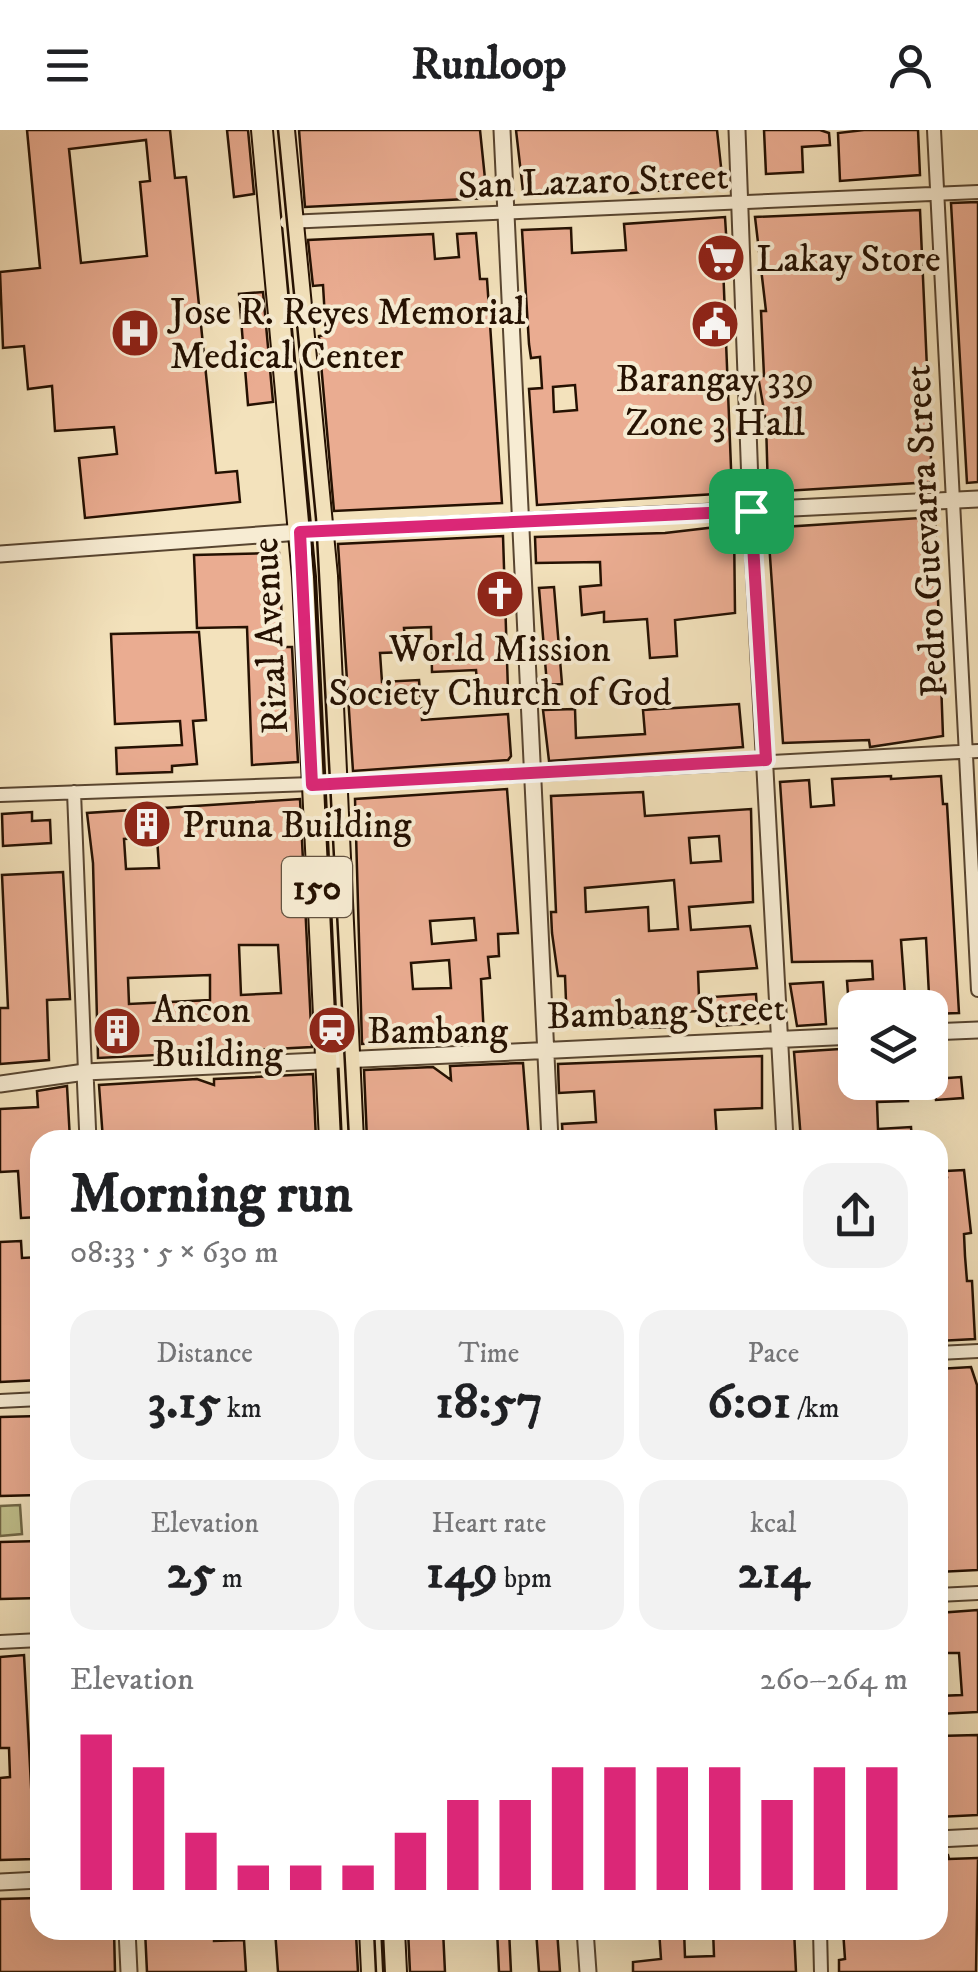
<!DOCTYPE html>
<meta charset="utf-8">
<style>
:root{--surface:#fff;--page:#f2f2f2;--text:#202124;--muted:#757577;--accent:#db2777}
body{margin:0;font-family:"IM FELL DW Pica",serif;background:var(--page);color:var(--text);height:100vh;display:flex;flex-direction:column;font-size:38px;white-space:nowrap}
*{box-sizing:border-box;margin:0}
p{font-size:32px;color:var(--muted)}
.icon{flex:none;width:55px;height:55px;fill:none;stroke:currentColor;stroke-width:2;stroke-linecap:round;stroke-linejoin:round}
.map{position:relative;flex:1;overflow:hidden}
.side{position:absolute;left:30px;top:1000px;width:918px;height:810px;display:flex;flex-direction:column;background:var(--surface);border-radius:30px;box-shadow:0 10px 40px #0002}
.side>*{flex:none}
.fabs{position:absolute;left:838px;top:860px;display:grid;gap:20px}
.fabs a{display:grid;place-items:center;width:110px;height:110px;border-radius:20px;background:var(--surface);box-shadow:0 10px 40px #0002;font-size:50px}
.pin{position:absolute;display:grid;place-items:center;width:85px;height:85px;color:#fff;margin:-42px;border-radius:20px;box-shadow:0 5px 15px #0006}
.round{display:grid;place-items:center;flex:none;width:105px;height:105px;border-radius:30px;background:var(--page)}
.summary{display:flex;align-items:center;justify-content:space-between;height:170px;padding:0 40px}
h1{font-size:55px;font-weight:700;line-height:75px}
.figures{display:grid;grid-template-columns:repeat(3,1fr);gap:15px;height:170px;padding:10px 40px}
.figures div{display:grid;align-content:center;border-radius:25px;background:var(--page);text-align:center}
.figures b{font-size:50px;font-weight:700}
.figures small{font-size:28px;font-weight:400}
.figures p{font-size:28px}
.chart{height:280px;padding:20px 40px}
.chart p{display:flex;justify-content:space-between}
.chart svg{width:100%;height:180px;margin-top:10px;stroke:var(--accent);stroke-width:6}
header{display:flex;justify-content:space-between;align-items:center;height:130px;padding:0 40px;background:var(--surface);font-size:45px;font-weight:700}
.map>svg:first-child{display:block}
.green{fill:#c2c18c;stroke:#746947;stroke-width:2.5}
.building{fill:#eaac91;stroke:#251102;stroke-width:2.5;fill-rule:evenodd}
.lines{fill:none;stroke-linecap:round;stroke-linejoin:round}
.minor-casing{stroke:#584530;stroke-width:16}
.tertiary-casing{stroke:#584530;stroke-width:19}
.primary-casing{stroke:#251102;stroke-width:24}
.minor{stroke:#f7ecd3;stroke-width:12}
.tertiary{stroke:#f7ecd3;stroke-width:15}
.primary{stroke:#f3e2bc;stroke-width:20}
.tram{stroke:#251102;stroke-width:2.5}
.route-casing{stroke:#fff;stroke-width:20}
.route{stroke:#db2777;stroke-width:12}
.labels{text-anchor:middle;stroke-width:8;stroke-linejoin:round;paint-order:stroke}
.shield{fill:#f7ecd3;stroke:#645341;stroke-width:2.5}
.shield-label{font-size:35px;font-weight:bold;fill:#251102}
.street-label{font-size:38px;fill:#251102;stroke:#f7ecd3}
.poi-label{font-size:38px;fill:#251102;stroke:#f7ecd3;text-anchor:start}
</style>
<header><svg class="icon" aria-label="menu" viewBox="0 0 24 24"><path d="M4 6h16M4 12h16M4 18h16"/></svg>Runloop<svg class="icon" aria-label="person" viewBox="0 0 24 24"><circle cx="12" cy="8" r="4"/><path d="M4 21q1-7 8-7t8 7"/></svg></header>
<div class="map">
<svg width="978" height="1842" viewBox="0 0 978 1842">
<rect width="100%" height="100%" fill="#f3e2bc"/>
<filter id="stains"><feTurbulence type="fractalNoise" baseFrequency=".002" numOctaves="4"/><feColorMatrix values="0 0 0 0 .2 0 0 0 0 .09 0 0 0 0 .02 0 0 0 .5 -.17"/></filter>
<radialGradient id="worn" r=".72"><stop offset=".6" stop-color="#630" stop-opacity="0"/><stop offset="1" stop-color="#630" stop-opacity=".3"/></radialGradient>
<path class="green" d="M20,1375l2,29 -22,2v-30z"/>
<path class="building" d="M27,0h143l5,48 11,-1 30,296 21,-2 3,31 -155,16 -6,-60 38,-4 -3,-27 -59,4 -3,-45 -24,3 -4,-43 -21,2 -3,-76 40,-4zM146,10l4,41 -10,1 7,74 -66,7 -12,-114z
M227,0h21l6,64 -20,3z
M299,0h181l7,68 -182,9z
M516,0h201l6,55 -101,9v-5l-99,2z
M764,0h56l9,3 1,12 -28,2 1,25 -37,2z
M864,0h54l2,45 -80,6 -2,-48z
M978,72v280l-11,1 -16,-280z
M920,80l12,272 -164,10 -2,-70 -8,-46h6l-3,-65h5l-11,-94z
M725,87l2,32h-3l-1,16 9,228 -195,12 -8,-116 13,-1 -2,-31 -9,1 -2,-14 -7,-114 49,-2 1,25 54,-3 -2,-26zM575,255l2,25 -23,2 -1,-25z
M476,103l4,46h7l15,224 -168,8 -14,-159 -1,-16 7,-1 -3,-50 -10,1 -5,-46 125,-6 2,25 24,-2 -2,-23z
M263,162l10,110 -25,3 -9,-111z
M935,387l8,219 -73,11 -1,-7 -86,3 -15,-215z
M734,395l1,88 -60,7 2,36 -27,2 -3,-39 -43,3v-10l-22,3 -2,-28 21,-2 -1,-23 -64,1 -1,-26 130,-4z
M503,406l5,155 -30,2 -2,-23 -44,2 -1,-45 -27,1 2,24 -26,1 2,29 37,-2 3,40 86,-6 3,42 -3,4 -155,11 -15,-227z
M279,423l4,94h9l6,115 -46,3 -5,-138 -50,1 -3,-73z
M554,457l8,97 -15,1 -8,-97z
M199,502l7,88 -13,1 4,43 -25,2v6l-55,2 -1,-26 66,-3 -2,-24 -65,3 -4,-90z
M739,574l4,43 -194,14 -6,-51 32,-1 1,29 69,-4 -2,-24z
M891,646v3l50,-3 2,28h4l12,209 -29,1 -4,-76 -25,2 5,68h-57l-2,-27 26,-2 -1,-18 -80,1 -12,-180 29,-2 2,27 23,-2 -2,-26z
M507,659l11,144 -20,1 1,22 -11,1 2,21 -9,1 3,58 -122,7 -7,-245zM474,788l2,22 -44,4 -2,-23zM449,830l2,28 -38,1 -2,-26z
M643,662l2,24 106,-7 2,93 -64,5 2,23 59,-4 7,42 -59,4 1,26 57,-4 2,29 -41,3 -1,-16 -34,2 1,16 -116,-2 -2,-50h-7l-6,-43 -1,-21h5l-5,-116zM719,706l2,25 -30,2 -2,-25zM674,750l4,49 -29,2 -1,-24 -62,5 -1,-24z
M300,669l12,248 -214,11 -5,-195 -6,-50zM157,707l2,31 -33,1 -2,-30zM239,815h39l3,48 -40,2zM210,845v25l-81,4 -1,-26z
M32,682v9l18,-1 1,23 -48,3 -1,-32z
M63,742l7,127 -23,1 2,60 -49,4v-56h8l-6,-133z
M823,852l3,42 -29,2 -7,-42z
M855,918v34h52l1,19 -31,1 1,27 33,-2 1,13h-111l-7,-88z
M762,926v52l-47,2 2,30h-154l-1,-16 34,-2 -2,-31 -35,2 -1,-29z
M523,933l6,77h-162l-3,-70 69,-3 18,13 -1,-14z
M313,944l3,66h-213l-4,-55 98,-6 17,6v-6z
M961,947l2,21 -27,2 -2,-21z
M67,956l3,54h-30v77l-19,1 -3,-47 -18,1v-63l38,-2 -1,-16z
M964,1040l7,63 -7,1 1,22 2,25h5l3,58 -37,2v-164h9l-1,-6z
M21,1111l1,17 18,-1v123l-40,2v-140z
M971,1237l6,18 1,185 -40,2v-203z
M40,1286v79l-40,1v-79z
M40,1411v57l-40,1v-57z
M978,1480v102l-40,2v-18l24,-1 -3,-42h-21v-40z
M24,1525l11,204 -35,1v-82l10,-1 -1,-29h-9v-91z
M978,1605v80l-40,2v-81z
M948,1725l1,4 29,-1 -2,114h-137v-12l6,-1 -2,-29h95v-74z
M40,1768v32h74l1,42h-115v-73z
M145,1800h69v11l30,-1 2,32h-99z
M275,1800l81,4 2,38h-80z
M408,1800h35l2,42h-35z
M497,1800h12l2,42h-12z
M536,1800h21l3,42h-21z
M659,1800h25l1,27 29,-1 -1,-26h81l2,42h-163v-10l28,-3z"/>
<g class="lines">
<g class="minor-casing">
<path id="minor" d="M934,0l44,860
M286,92l692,-30
M74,662l11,280
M0,665l428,-15 550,-29
M938,1223l40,-2
M0,1271l40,-2
M938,1465l40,-2
M0,1512l40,-2
M820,1800l1,42"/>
</g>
<g class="tertiary-casing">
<path id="tertiary" d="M502,0l48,1010
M737,0l14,381 34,629
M324,401l654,-32
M0,424l300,-22
M930,902l48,-2
M85,942l3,68
M0,954l85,-12 770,-36
M938,1709l40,-2
M0,1752l40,-2
M127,1800l2,42
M585,1800l3,42"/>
</g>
<g class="primary-casing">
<path id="primary" d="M262,0l41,447 27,563
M284,0l43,446 26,564
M370,1800l2,42
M394,1800l2,42"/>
</g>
<use href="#minor" class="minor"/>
<use href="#tertiary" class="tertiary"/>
<use href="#primary" class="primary"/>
<path class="tram" d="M278,0l38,389 33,621
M374,1800l2,42"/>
</g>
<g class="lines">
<g class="route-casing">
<path id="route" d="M751,381l15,249 -454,25 -12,-253z"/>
</g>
<use href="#route" class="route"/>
</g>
<defs>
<g id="supermarket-disc" transform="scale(2.5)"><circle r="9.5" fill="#8f2418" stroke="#f7ecd3"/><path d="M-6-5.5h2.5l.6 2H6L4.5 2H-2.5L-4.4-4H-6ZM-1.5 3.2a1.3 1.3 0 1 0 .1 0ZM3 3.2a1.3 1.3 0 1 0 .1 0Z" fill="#fff"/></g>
<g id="civic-disc" transform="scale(2.5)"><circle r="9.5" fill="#8f2418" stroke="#f7ecd3"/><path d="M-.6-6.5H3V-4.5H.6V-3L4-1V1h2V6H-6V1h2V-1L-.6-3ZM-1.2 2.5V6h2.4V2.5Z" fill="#fff"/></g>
<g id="hospital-disc" transform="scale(2.5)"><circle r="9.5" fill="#8f2418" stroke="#f7ecd3"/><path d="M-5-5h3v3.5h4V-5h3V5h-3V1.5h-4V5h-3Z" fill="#fff"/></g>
<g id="church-disc" transform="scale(2.5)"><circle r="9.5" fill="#8f2418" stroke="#f7ecd3"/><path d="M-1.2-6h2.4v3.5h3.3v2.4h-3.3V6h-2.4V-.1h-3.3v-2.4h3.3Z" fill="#fff"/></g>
<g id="building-disc" transform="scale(2.5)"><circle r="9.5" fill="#8f2418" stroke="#f7ecd3"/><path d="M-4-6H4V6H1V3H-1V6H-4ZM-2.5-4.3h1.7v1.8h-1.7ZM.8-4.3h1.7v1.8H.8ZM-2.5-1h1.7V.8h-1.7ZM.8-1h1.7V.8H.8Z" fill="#fff"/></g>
<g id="station-disc" transform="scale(2.5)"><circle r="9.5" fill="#8f2418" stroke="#f7ecd3"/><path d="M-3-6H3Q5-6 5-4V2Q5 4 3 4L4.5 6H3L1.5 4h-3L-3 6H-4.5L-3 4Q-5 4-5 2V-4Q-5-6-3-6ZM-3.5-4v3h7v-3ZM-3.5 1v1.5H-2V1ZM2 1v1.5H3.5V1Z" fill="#fff"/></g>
</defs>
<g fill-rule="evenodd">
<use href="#supermarket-disc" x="721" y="128"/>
<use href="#civic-disc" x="715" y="194"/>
<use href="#hospital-disc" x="135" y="203"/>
<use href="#church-disc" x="500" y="464"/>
<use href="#building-disc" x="147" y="694"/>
<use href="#station-disc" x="332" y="900"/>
<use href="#building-disc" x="117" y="901"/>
</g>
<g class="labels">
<rect class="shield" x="282" y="727" width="70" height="60" rx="8"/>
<g class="shield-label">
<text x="317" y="769">150</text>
</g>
<g class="street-label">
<text transform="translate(593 50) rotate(-2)" y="13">San Lazaro Street</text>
<text transform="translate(925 401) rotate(-93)" y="13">Pedro Guevarra Street</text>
<text transform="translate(269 506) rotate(-93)" y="13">Rizal Avenue</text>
<text transform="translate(666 881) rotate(-2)" y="13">Bambang Street</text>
</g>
<g class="poi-label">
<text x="756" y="141">Lakay Store</text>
<text x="170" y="194">Jose R. Reyes Memorial<tspan x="170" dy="44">Medical Center</tspan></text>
<text x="715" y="261" text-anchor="middle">Barangay 339<tspan x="715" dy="44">Zone 3 Hall</tspan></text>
<text x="500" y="531" text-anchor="middle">World Mission<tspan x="500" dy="44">Society Church of God</tspan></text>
<text x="182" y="707">Pruna Building</text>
<text x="152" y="892">Ancon<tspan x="152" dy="44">Building</tspan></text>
<text x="367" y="913">Bambang</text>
</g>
</g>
<rect width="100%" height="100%" filter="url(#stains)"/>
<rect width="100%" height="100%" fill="url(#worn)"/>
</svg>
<div class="fabs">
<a><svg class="icon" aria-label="layers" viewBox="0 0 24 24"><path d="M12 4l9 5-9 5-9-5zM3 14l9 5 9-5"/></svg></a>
</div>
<div class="pin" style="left:751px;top:381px;background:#1e9e55"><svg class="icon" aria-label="arrive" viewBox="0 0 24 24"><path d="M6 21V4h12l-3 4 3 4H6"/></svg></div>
<section class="side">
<div class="summary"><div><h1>Morning run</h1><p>08:33 · 5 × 630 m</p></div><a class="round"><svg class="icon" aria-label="share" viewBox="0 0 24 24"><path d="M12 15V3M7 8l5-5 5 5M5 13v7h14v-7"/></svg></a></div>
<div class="figures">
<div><p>Distance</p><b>3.15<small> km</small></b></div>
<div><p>Time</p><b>18:57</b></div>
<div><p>Pace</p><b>6:01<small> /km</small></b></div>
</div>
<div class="figures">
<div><p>Elevation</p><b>25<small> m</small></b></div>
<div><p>Heart rate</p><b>149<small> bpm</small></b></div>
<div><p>kcal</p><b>214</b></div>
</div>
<div class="chart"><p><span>Elevation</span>260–264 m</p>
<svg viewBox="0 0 160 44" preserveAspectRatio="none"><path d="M5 44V6M15 44V14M25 44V30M35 44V38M45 44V38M55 44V38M65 44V30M75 44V22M85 44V22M95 44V14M105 44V14M115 44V14M125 44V14M135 44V22M145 44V14M155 44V14"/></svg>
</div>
</section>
</div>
